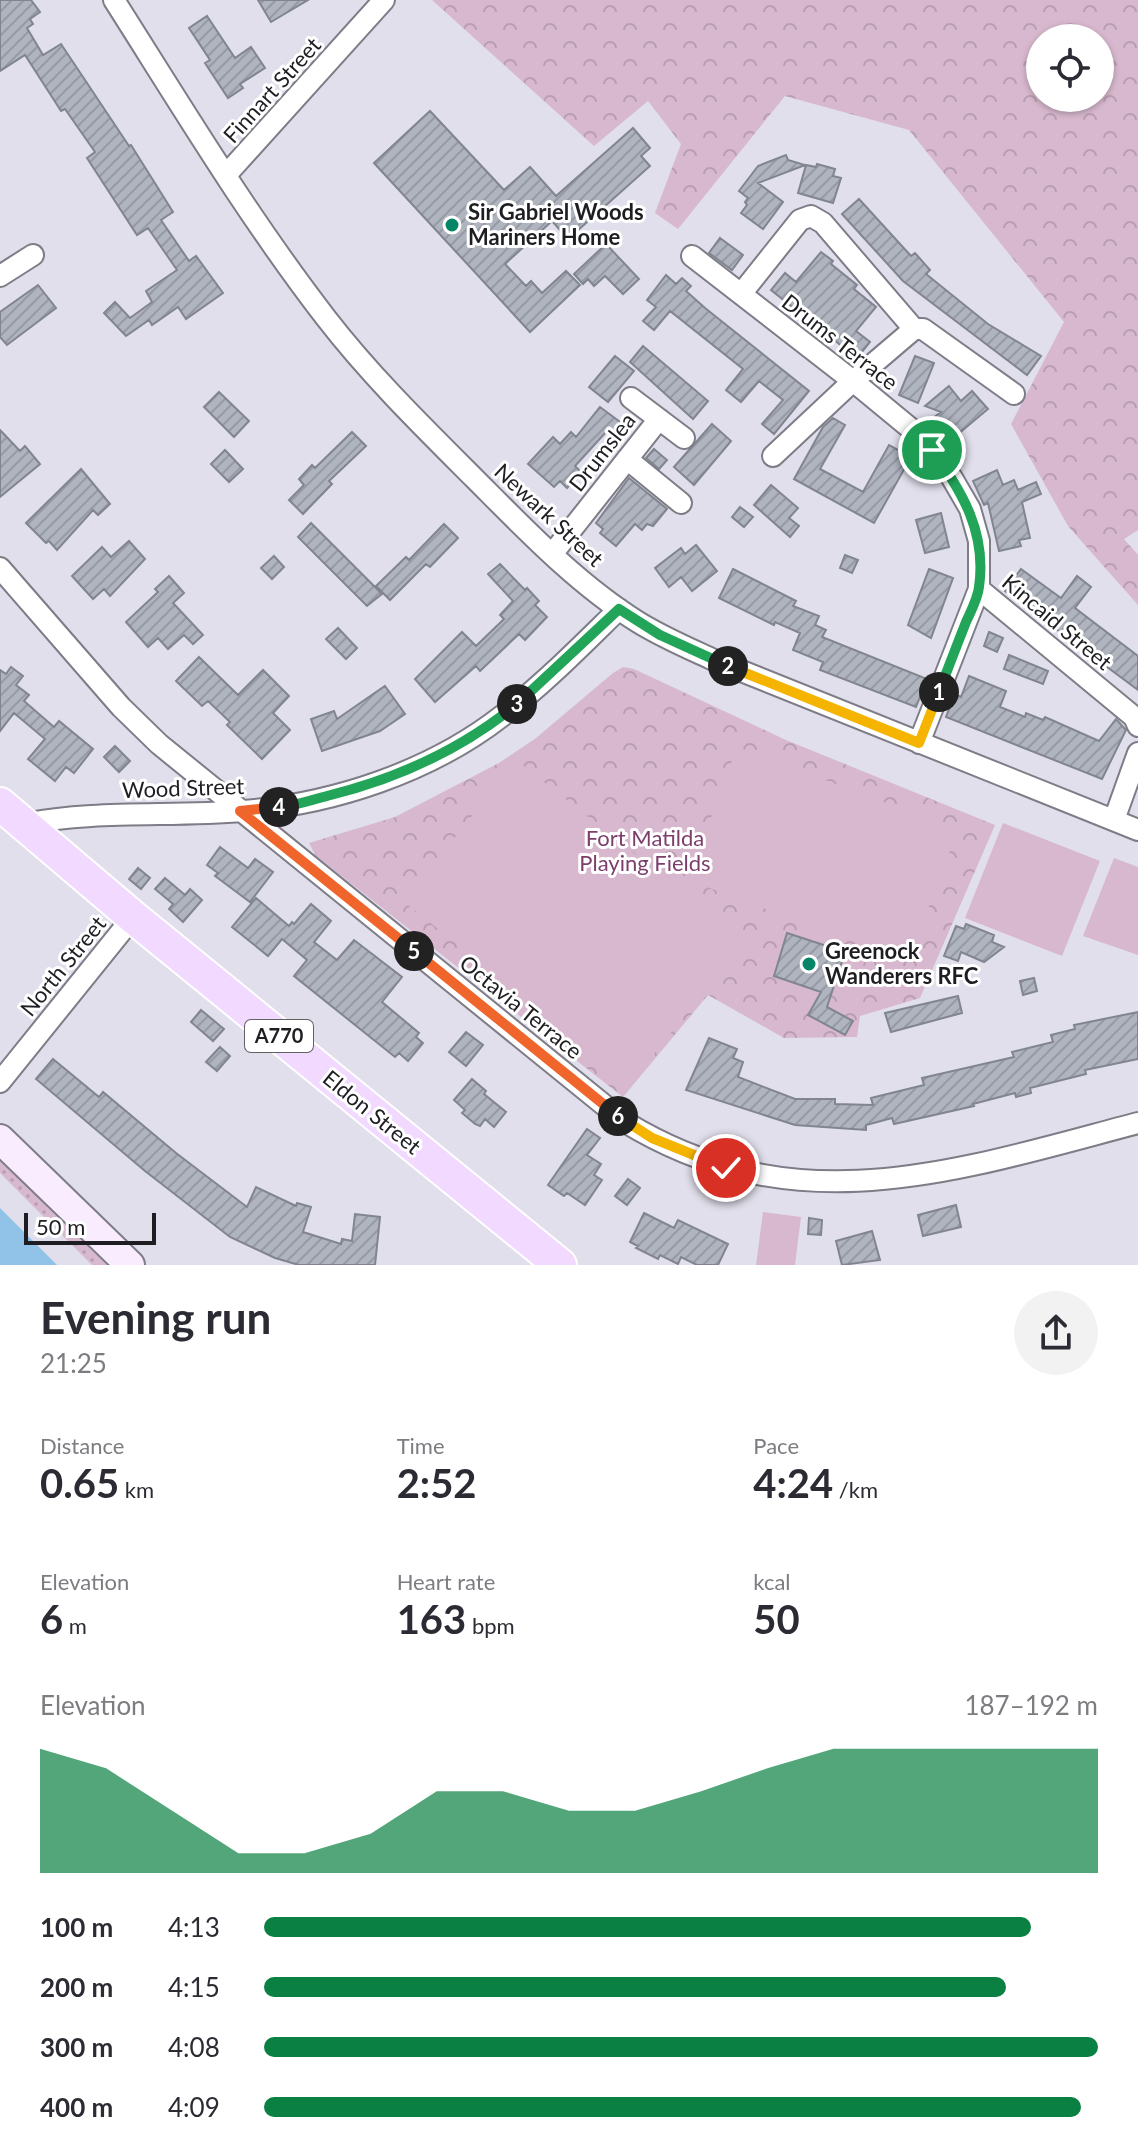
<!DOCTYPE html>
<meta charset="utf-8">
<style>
:root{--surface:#fff;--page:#f2f2f3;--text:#2b2b33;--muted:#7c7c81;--accent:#0b8043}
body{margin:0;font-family:Lato,sans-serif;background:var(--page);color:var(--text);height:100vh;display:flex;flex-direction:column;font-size:30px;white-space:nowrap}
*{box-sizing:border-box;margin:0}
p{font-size:26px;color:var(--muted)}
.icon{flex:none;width:44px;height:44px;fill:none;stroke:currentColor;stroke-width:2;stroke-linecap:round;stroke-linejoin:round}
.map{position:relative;height:1265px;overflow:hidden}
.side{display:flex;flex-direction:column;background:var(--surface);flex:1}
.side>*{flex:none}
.tools{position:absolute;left:1026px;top:24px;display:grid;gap:16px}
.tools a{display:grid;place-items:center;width:88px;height:88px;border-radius:50%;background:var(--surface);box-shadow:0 2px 6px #0004;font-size:40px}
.scale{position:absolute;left:24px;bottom:20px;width:132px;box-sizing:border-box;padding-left:8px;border:4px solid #1e1d22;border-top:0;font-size:22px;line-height:28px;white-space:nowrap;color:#1e1d22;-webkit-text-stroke:6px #fff;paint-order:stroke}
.pin{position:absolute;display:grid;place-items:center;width:68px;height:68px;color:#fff;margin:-34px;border:4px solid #fff;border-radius:50%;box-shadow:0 2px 8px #0007}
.km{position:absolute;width:40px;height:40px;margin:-20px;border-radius:50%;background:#222;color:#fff;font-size:22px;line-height:40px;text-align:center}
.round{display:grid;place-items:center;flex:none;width:84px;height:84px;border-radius:42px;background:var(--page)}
.overview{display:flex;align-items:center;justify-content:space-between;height:136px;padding:0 40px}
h1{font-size:44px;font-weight:700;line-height:60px}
.metrics{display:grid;grid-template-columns:repeat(3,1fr);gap:12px;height:136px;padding:8px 40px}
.metrics div{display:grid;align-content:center}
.metrics b{font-size:40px;font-weight:700}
.metrics small{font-size:22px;font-weight:400}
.metrics p{font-size:22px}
.chart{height:224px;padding:16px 40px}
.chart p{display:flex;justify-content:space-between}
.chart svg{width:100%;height:144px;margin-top:8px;fill:var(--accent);opacity:.7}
ul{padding:0 40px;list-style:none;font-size:26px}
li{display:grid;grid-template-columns:128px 96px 1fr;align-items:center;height:60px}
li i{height:20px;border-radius:10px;background:var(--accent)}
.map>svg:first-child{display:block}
.grass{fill:url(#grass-dots)}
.forest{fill:url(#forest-crowns);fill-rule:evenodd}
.pitch{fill:#d8b8ce}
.water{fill:#91c2e7}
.building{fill:url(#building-hatch);stroke:#808590;stroke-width:2}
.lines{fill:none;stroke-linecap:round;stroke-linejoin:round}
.street-casing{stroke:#7d7c87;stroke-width:24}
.secondary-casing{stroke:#7d7c87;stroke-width:32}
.primary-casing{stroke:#fff;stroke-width:36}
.street{stroke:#fff;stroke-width:20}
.secondary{stroke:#f9ecff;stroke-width:28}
.primary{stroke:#f2d9ff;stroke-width:32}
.split-1-casing{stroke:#fff;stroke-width:16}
.split-2-casing{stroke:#fff;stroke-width:16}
.split-3-casing{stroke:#fff;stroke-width:16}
.split-4-casing{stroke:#fff;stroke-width:16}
.split-5-casing{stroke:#fff;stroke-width:16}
.split-6-casing{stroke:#fff;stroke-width:16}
.split-7-casing{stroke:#fff;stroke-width:16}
.split-1{stroke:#22a559;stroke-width:10}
.split-2{stroke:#f5b400;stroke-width:10}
.split-3{stroke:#22a559;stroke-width:10}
.split-4{stroke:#22a559;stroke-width:10}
.split-5{stroke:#f0652b;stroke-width:10}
.split-6{stroke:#f0652b;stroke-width:10}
.split-7{stroke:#f5b400;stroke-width:10}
.poi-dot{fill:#068567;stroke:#fff;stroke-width:3}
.labels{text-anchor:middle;stroke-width:6;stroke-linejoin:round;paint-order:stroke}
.shield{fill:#fff;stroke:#626164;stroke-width:2}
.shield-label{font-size:20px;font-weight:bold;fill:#1e1d22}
.street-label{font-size:22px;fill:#1e1d22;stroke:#fff}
.poi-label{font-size:22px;font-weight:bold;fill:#1e1d22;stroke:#fff;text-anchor:start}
.park-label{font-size:22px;fill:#7c3e6b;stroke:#fff}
</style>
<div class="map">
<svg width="1138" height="1265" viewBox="0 0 1138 1265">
<defs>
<pattern id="grass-dots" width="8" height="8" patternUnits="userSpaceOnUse" patternTransform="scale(2)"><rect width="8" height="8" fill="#d8b8ce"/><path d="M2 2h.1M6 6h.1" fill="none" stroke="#b99eb1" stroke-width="1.8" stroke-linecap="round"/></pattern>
<pattern id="forest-crowns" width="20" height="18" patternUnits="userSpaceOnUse" patternTransform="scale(2)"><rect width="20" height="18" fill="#d8b8ce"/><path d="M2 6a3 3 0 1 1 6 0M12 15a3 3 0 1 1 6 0" fill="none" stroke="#b99eb1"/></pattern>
<pattern id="building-hatch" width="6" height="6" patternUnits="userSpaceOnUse" patternTransform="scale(2)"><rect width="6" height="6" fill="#afb4bf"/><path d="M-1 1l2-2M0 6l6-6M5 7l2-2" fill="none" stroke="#969aa4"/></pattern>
</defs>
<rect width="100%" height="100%" fill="#e0dfeb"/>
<path class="grass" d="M0,1151l51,51 -4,5 60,58h-15l-92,-92z"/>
<path class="forest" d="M432,0h706v530l-14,9 14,16v50l-70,-79 -57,-102 53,-102 -155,-192 -124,-34 -107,133 -23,-16 26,-69 -33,-43 -54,45zM1100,38v60h-60v-60z
M623,667l11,2 152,71 209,85 -75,173 -60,18 -3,21 -73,1 -76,-43 -85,102 -307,-241 -7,-13 86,-26 104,-54 37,-25 77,-65z"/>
<path class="pitch" d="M737,747l221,83 -50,132 -220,-82z
M516,760l228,180 -112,142 -228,-180z
M1003,823l97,38 -38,95 -97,-38z
M1114,858l24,9v88l-55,-19z
M763,1212l38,5 -6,48h-39z"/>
<path class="water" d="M0,1208l57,57h-57z"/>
<path class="building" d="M0,0h31l9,12 -10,7 3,5 -6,4 16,27 18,-11 68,102 2,-1 42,67 -12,8 28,41 7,-5 27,37 -37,26 -8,-12 -26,18 -3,-5 -23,16 -22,-23 11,-11 15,16 22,-16 -6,-11 31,-21 -29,-42 -11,7 -50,-77 8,-6 -30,-43 -4,2 -36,-56 -25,16z
M258,0h50l-37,22z
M207,16l28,42 16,-11 14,21 -25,16 3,4 -15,10 -23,-35 5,-3 -21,-32z
M430,111l74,79 26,-23 26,29 77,-68 17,20 -9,8 9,10 -82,73 -16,-18 -47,43 21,22 5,-5 11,12 24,-22 14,14 -50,47 -156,-169z
M786,155l2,5 17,5 -47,18 25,19 -20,27 -22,-16 6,-8 -2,-3 3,-4 -9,-7 19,-25z
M817,164l18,5 -2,7 8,2 -8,25 -35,-10 8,-28 10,2z
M859,199l52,57 4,-3 15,17 -4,4 62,50 53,32 -14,19 -124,-94 -61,-67z
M720,238l23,17 -11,15 -23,-17z
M606,244l33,35 -16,15 -18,-18 -11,10 -6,-7 -5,5 -9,-10z
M821,252l12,9 -2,3 26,21 -3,4 22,18 -20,24 14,11 -13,16 -86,-68 14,-17 11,9z
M666,275l10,9 6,-6 9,8 -5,5 19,17 104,83 -35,43 -12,-10 21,-24 -24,-19 -18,21 -15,-12 17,-21 -73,-58 -16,19 -11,-9 13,-14 -9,-7z
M38,285l18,23 -49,37 -7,-8v-25z
M643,346l65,55 -15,18 -63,-57z
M615,356l19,15 -26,31 -19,-15z
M915,356l19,7 -16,40 -19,-8z
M949,386l12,15 11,-10 16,18 -37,31 -18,-22 8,-6 -16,-6z
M219,392l30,29 -15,16 -30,-30z
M600,407l24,18 -10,13 -8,-6 -31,34 6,6 -14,16 -7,-7 -6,6 -26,-23 25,-27 7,7 11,-12 5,5z
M833,418l12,7 -25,44 43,23 26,-47 22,12 -37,66 -80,-44 29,-52z
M712,424l19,17 -37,44 -20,-18z
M0,430l20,21 5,-5 15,18 -40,33z
M352,432l14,14 -37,35 3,3 -29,30 -14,-14 15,-15 -5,-6 13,-14 3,3z
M654,449l13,11 -8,9 -13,-11z
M225,450l18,19 -14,13 -18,-18z
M81,469l29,35 -12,11 -5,-5 -36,40 -8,-9 -3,2 -20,-20z
M997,470l6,15 11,-5 4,10 18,-8 5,12 -19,8 8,36 -11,2 2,6 -22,5 -11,-48 -4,2 -11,-24z
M629,478l38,31 -14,17 -6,-2 -5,6 -7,-6 -19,22 -16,-13 3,-4 -7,-6z
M771,485l27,23 -9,10 10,8 -9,11 -36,-32z
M740,507l13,10 -9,10 -12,-10z
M941,513l8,34 -24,6 -9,-33z
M311,523l71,71 -15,12 -69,-69z
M444,524l14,14 -28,29 -4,-3 -36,36 -14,-14 30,-29 3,3z
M129,541l16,18 -35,37 -6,-7 -11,10 -21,-23 30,-29 9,10z
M696,545l21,26 -25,20 -11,-14 -12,10 -14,-19 26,-20 4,6z
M845,555l13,5 -6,13 -12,-5z
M274,556l10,11 -12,12 -11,-11z
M500,564l25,26 2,-2 12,13 -4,4 12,12 -22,23 -6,-6 -39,37 -4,-5 -41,36 -20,-23 47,-47 14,14 28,-27 -4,-4 13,-14 -25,-27z
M733,569l63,32 -3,5 26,10 -4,9 11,5 -4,7 105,42 -11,28 -96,-37 3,-8 -30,-12 7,-17 -25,-11 -1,3 -55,-27z
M929,569l24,9 -22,60 -23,-13z
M1021,569l40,29 16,-22 14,11 -16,21 63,48v34l-133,-99z
M169,576l15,17 -11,10 30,32 -10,9 -9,-9 -16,14 -10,-11 -10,9 -22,-25 32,-30 -3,-3z
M338,628l19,20 -11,11 -20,-20z
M989,632l14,6 -6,14 -13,-6z
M1009,655l39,16 -5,13 -39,-15z
M199,657l39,38 25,-25 26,26 -16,17 17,17 -28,29 -35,-34 3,-3 -22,-21 -6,5 -26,-25z
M11,667l12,9 -7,9 13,10 -5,6 30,26 5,-6 34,28 -19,24 -8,-6 -11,14 -27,-22 17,-20 -31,-26 -14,18v-61l6,4z
M969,676l37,15 -6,16 25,10 1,-4 17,7 2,-3 54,24 17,-22 10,11 -24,49 -156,-62 9,-23 6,3z
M385,686l20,28 -25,17 -58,20 -11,-32 23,-8 3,8z
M115,746l15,15 -11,11 -15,-15z
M220,847l28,21 7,-9 18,13 -23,30 -35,-26 3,-3 -11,-8z
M138,868l12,10 -9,11 -12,-10z
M165,878l20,17 5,-6 12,11 -19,22 -14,-13 4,-5 -18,-15z
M256,898l33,28 3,-4 2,2 17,-20 20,17 -17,21 23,18 17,-20 48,37 -20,25 37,31 -3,4 7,6 -15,18 -9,-8 -4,4 -101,-81 13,-16 -25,-21 -14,17 -36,-29z
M966,924l28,11 -2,7 12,5 -20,15 -23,-10 -3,9 -14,-5 12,-30 8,3z
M787,933l58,19 -18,55 26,14 -8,14 -37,-20 13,-23 -47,-16z
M1034,978l3,13 -14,4 -3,-14z
M958,996l4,17 -71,19 -6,-19z
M201,1010l23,19 -11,12 -22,-19z
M1138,1012v47l-53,11 1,4 -56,14 1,5 -15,4 -1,-4 -42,11 1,2 -80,18 -2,-6 -26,7v5l-71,-5 -109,-35 23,-52 28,11 -4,9 10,4 -5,15 57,22h40v5l38,1 -2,-7 53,-13 -2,-7 92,-21 -2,-5 41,-10 -2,-7 24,-6 -1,-4z
M466,1032l17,13 -17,21 -17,-14z
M220,1047l10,9 -13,15 -11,-9z
M53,1059l46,38 4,-5 73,61 71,54 9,-20 40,19 1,-3 14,4 -8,25 38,12 1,-5 10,2 3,-27 25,3 -5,48h-76l-24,-7 -45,-21 -85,-66 -109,-92z
M472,1079l14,12 -2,3 22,18 -12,15 -9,-8 -5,7 -5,-2 -13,-11 3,-3 -11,-10z
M587,1129l13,9 -13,17 14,9 -7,11 8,5 -17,25 -18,-12 -3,3 -16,-11z
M628,1179l12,9 -13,17 -12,-9z
M956,1205l5,22 -38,9 -5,-21z
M644,1213l30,15 4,-8 50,24 -10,21h-21l-16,-8 -3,7 -18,-9 -2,4 -22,-11 2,-2 -8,-4z
M809,1218l13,2 -1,15 -13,-1z
M872,1231l8,29 -38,5 -6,-24z"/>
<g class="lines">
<g class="street-casing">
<path id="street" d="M114,0c68,107 134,217 212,318 44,57 97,109 148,160 51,51 103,106 164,144 24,15 50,26 76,38l424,170
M226,175l158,-175
M692,256l161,125 57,47 22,22 20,28 18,31 9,32v48l-60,154
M0,276l33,-21
M741,294l59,-74 11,-4 12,7 91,106 -61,52 -80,75
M914,329h9l91,65
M631,398l53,40
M627,459l54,44
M553,553l106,-134
M0,568l121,139 38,37 466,378c172,105 334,48 513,1
M979,589l155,128 4,9
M1114,820l24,-67
M24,824c72,-14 146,-7 219,-13 90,-7 187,-39 259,-95 42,-32 79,-70 117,-107
M0,1082l133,-165"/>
</g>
<g class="secondary-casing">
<path id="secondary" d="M0,1139l130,126"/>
</g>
<g class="primary-casing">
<path id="primary" d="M0,804l133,113 427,348"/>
</g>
<use href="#street" class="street"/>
<use href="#secondary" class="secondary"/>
<use href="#primary" class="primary"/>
</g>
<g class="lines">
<g class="split-1-casing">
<path id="split-1" d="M932,450c30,41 55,83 47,137 -1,11 -8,24 -13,35 -9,23 -18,46 -27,70"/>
</g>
<g class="split-2-casing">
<path id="split-2" d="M728,666l191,77 20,-51"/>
</g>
<g class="split-3-casing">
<path id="split-3" d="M517,704l102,-95 41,26 68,31"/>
</g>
<g class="split-4-casing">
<path id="split-4" d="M279,807c16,-1 32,-7 48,-11 69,-17 135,-47 190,-92"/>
</g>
<g class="split-5-casing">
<path id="split-5" d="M279,807l-39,4 174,140"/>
</g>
<g class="split-6-casing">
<path id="split-6" d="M414,951l204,165"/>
</g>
<g class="split-7-casing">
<path id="split-7" d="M618,1116l34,22 74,30"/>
</g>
<use href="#split-1" class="split-1"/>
<use href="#split-2" class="split-2"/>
<use href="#split-3" class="split-3"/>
<use href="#split-4" class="split-4"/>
<use href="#split-5" class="split-5"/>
<use href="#split-6" class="split-6"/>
<use href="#split-7" class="split-7"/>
</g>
<g class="poi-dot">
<circle cx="452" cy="225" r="8"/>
<circle cx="809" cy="964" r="8"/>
</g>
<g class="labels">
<rect class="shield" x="245" y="1020" width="68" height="32" rx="6"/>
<g class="shield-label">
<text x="279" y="1043">A770</text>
</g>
<g class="street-label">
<text transform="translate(272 90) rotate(-48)" y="8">Finnart Street</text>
<text transform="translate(840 342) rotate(38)" y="8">Drums Terrace</text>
<text transform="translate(602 452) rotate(-52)" y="8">Drumslea</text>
<text transform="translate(549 515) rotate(43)" y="8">Newark Street</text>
<text transform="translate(1057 622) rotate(40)" y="8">Kincaid Street</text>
<text transform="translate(183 788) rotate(-2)" y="8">Wood Street</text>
<text transform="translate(63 966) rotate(-51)" y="8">North Street</text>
<text transform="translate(521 1007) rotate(39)" y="8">Octavia Terrace</text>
<text transform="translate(372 1112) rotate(39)" y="8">Eldon Street</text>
</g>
<g class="poi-label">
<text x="468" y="220">Sir Gabriel Woods<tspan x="468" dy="25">Mariners Home</tspan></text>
<text x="825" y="959">Greenock<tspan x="825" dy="25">Wanderers RFC</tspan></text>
</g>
<g class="park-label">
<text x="645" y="846">Fort Matilda<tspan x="645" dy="25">Playing Fields</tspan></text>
</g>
</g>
</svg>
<div class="tools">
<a><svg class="icon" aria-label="locate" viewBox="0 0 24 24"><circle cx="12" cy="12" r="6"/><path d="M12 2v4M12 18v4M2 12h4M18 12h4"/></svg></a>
</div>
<div class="scale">50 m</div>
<div class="pin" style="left:932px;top:450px;background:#1e9e55"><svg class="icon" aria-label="arrive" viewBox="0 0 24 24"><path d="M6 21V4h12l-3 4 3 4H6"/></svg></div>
<div class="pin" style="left:726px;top:1168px;background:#d93025"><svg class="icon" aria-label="check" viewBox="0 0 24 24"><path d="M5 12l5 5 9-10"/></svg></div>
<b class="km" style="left:939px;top:692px">1</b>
<b class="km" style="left:728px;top:666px">2</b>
<b class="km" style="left:517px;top:704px">3</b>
<b class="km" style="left:279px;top:807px">4</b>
<b class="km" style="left:414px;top:951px">5</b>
<b class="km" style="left:618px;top:1116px">6</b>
</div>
<section class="side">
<div class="overview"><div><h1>Evening run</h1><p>21:25</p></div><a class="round"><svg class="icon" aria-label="share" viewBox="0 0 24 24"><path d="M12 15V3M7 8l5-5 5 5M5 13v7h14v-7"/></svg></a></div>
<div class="metrics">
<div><p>Distance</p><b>0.65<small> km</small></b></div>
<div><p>Time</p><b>2:52</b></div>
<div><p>Pace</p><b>4:24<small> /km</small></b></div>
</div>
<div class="metrics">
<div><p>Elevation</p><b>6<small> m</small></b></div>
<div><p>Heart rate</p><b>163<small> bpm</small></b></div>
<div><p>kcal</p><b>50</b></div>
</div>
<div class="chart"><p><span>Elevation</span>187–192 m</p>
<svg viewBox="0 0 160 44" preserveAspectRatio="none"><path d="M0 44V6L10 12L20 25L30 38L40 38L50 32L60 19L70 19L80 25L90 25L100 19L110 12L120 6L130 6L140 6L150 6L160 6V44z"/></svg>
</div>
<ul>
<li><b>100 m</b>4:13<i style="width:92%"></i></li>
<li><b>200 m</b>4:15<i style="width:89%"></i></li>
<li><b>300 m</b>4:08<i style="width:100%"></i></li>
<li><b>400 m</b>4:09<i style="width:98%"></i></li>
</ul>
</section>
